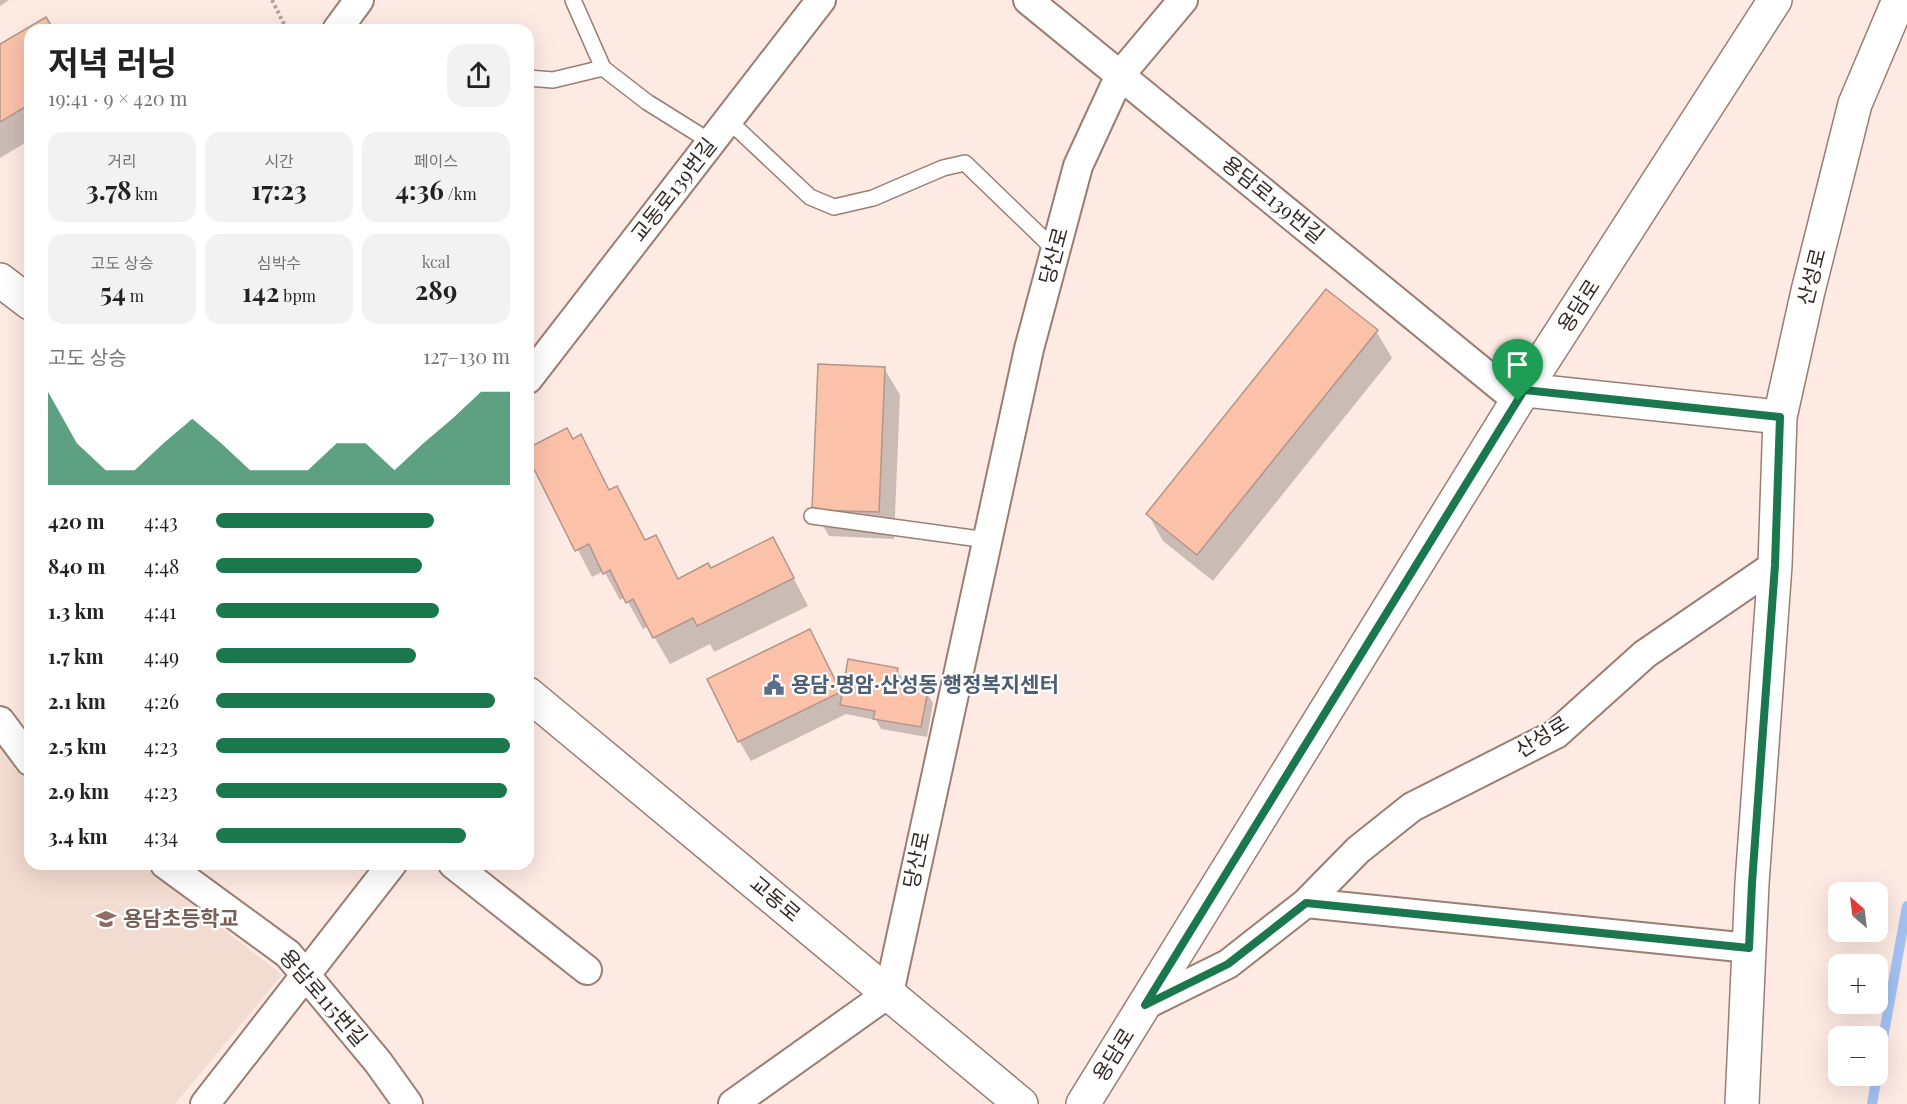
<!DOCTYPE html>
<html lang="ko">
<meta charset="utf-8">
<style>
:root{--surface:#fff;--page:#f2f2f2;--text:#222;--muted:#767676;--accent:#1b784e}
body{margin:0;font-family:"Playfair Display","Noto Sans KR",serif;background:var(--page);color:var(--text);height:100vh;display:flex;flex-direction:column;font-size:22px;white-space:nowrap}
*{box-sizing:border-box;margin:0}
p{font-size:20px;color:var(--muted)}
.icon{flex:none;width:33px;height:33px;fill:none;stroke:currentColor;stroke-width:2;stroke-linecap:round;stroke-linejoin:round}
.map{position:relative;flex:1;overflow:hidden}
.drawer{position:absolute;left:24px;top:24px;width:510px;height:846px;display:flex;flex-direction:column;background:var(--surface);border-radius:18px;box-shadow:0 6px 24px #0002}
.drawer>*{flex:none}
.needle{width:39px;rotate:332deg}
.buttons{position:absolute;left:1828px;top:882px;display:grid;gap:12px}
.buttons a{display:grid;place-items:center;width:60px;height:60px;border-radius:12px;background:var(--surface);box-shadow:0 6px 24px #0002;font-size:30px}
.pin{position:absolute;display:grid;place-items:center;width:51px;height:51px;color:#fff;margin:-62px -26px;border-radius:50% 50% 50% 0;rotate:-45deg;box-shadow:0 0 6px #0007}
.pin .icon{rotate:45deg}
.round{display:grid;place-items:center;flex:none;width:63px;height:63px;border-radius:18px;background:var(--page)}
.head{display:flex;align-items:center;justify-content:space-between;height:102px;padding:0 24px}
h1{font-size:33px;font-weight:700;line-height:45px}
.stats{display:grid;grid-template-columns:repeat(3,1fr);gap:9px;height:102px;padding:6px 24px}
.stats div{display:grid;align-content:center;border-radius:15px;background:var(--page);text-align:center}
.stats b{font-size:26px;font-weight:700}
.stats small{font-size:16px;font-weight:400}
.stats p{font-size:16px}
.chart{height:168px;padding:12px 24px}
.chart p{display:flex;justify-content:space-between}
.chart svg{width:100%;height:108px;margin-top:6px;fill:var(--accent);opacity:.7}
ul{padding:0 24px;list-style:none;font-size:20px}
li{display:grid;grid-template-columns:96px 72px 1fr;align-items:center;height:45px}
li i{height:15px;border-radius:8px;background:var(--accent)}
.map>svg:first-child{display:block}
.education{fill:#f2dbd0}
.shadow{fill:#0003}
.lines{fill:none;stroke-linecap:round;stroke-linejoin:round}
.stream{stroke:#a2c2f1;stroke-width:10}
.building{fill:#fbc1a9;stroke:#b3968b;stroke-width:1.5}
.lane-casing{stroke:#9a7e72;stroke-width:18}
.street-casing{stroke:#9a7e72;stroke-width:32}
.secondary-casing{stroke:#9a7e72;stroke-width:36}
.path{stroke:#b1a19a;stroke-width:4;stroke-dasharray:3 3;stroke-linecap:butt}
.lane{stroke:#fff;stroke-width:15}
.street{stroke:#fff;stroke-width:28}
.secondary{stroke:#fff;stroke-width:33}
.route-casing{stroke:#fff;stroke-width:12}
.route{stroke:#1b784e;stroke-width:8}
.labels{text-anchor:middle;stroke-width:4.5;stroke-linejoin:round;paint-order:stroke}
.street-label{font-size:21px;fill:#352a25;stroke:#fff}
.service-label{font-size:21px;font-weight:bold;fill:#4e5e75;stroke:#fff;text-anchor:start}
.education-label{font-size:21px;font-weight:bold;fill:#785e54;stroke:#fff;text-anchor:start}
</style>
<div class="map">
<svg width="1907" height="1104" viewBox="0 0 1907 1104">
<rect width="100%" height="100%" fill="#fdeae2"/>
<path class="education" d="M0,745l16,21 14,11v87h111l141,111 -107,129h-175z"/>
<path class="shadow" d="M0,0h9l-9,6z
M45,19l7,11h-22v110l-30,18v-112z
M1376,331l16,27 -179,223 -50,-40 -15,-27z
M884,368l16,27 -6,144 -65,-3 -16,-27z
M581,436l29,55 7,-3 29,53 9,-4 24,43 31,-10 63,-31 35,67 -94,46 -4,-8 -40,20 -22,-38 -5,3 -18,-32 -5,3 -16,-29 -12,6 -64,-123v-4l45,-9z
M810,631l33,64 54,-25 6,10 -1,8 25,5 6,10 -6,34 -46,-8 -5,-9 -30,-6 -95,47 -12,-20z"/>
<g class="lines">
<path class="stream" d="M1878,1066l29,-160
M1872,1104l5,-28"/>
</g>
<path class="building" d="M46,17l8,13h-24v74l-30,18v-78z
M1326,289l52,41 -181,225 -51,-41z
M818,364l67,3 -6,145 -67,-2z
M567,428l6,11 8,-5 28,56 8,-4 28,54 11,-5 22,44 30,-16 3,5 62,-31 21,41 -97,48 -4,-8 -40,20 -20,-39 -7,4 -16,-33 -7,4 -14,-30 -14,7 -47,-94v-9z
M810,629l31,63 -103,50 -31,-63z
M848,659l50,9 -3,17 33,6 -7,36 -48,-8 2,-8 -35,-6z"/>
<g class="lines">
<g class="lane-casing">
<path id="lane" d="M573,0l30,68 44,34 64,40
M528,78l25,2 50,-12
M728,120l82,77 24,10 39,-9 70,-30 22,-5 90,87
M812,516l175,24"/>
</g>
<g class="street-casing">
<path id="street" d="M1028,0l490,401
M337,30l22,-30
M528,379l293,-379
M0,721l30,40
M165,864l123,90 90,108 30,42
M453,864l134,106
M1306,903l52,-53 54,-43 144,-73 89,-80 130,-89
M1145,1005l83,-41 78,-61 443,45
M205,1104l187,-240
M733,1104l156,-111 140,-644 49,-183 42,-91 63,-75"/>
</g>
<g class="secondary-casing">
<path id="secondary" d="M0,280l30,23
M1524,390l256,27
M528,694l493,410
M1083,1104l441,-714 251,-390
M1742,1104l10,-221 23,-318 5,-148 28,-126 47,-187 44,-104"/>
</g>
<path class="path" d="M272,0l15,30"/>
<use href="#lane" class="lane"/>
<use href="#street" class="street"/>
<use href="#secondary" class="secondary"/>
</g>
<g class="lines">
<g class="route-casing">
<path id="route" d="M1524,390l256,27 -5,148 -23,318 -3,65 -443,-45 -78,61 -83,41z"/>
</g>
<use href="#route" class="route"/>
</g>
<defs>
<g id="civic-bare" transform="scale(1.62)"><path d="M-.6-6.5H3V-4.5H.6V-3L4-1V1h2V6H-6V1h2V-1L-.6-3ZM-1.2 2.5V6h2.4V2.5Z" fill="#5c6f8a" stroke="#fff" stroke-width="2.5" paint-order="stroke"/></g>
<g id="school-bare" transform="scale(1.62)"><path d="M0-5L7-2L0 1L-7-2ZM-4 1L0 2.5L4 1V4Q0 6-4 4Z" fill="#8d6e63" stroke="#fff" stroke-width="2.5" paint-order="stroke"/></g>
</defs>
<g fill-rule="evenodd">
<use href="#civic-bare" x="774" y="685"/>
<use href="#school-bare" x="106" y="919"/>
</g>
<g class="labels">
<g class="street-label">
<text transform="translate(674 190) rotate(-52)" y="7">교동로139번길</text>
<text transform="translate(1273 200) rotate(39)" y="7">용담로139번길</text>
<text transform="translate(1054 256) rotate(-75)" y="7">당산로</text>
<text transform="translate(1812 277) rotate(-76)" y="7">산성로</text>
<text transform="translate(1579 306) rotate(-57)" y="7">용담로</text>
<text transform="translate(1542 737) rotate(-32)" y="7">산성로</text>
<text transform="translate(917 860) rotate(-78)" y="7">당산로</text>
<text transform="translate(775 899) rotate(40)" y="7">교동로</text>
<text transform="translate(323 998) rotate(49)" y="7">용담로115번길</text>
<text transform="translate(1114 1055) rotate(-58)" y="7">용담로</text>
</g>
<g class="service-label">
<text x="791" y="692">용담·명암·산성동 행정복지센터</text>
</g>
<g class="education-label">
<text x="123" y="926">용담초등학교</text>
</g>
</g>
</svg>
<div class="buttons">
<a><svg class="needle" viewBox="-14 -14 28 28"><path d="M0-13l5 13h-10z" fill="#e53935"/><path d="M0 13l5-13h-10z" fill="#767676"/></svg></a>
<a>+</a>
<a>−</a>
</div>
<div class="pin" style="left:1518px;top:401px;background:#1e9e55"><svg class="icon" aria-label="arrive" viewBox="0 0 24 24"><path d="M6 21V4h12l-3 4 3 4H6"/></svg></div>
<section class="drawer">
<div class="head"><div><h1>저녁 러닝</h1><p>19:41 · 9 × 420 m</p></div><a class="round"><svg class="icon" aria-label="share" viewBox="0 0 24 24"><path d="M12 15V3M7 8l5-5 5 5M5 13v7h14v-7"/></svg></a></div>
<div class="stats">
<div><p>거리</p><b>3.78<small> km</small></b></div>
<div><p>시간</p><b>17:23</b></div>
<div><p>페이스</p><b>4:36<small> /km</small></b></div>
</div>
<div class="stats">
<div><p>고도 상승</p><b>54<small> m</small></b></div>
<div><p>심박수</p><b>142<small> bpm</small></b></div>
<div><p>kcal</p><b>289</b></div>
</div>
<div class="chart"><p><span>고도 상승</span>127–130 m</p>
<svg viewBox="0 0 160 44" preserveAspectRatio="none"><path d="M0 44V6L10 27L20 38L30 38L40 27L50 17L60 27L70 38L80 38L90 38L100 27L110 27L120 38L130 27L140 17L150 6L160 6V44z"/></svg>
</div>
<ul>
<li><b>420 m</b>4:43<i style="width:74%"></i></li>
<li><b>840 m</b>4:48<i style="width:70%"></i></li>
<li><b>1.3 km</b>4:41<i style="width:76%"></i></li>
<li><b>1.7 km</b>4:49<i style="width:68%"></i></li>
<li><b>2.1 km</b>4:26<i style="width:95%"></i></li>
<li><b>2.5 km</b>4:23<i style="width:100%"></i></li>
<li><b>2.9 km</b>4:23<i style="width:99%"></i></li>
<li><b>3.4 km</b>4:34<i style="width:85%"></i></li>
</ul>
</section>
</div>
